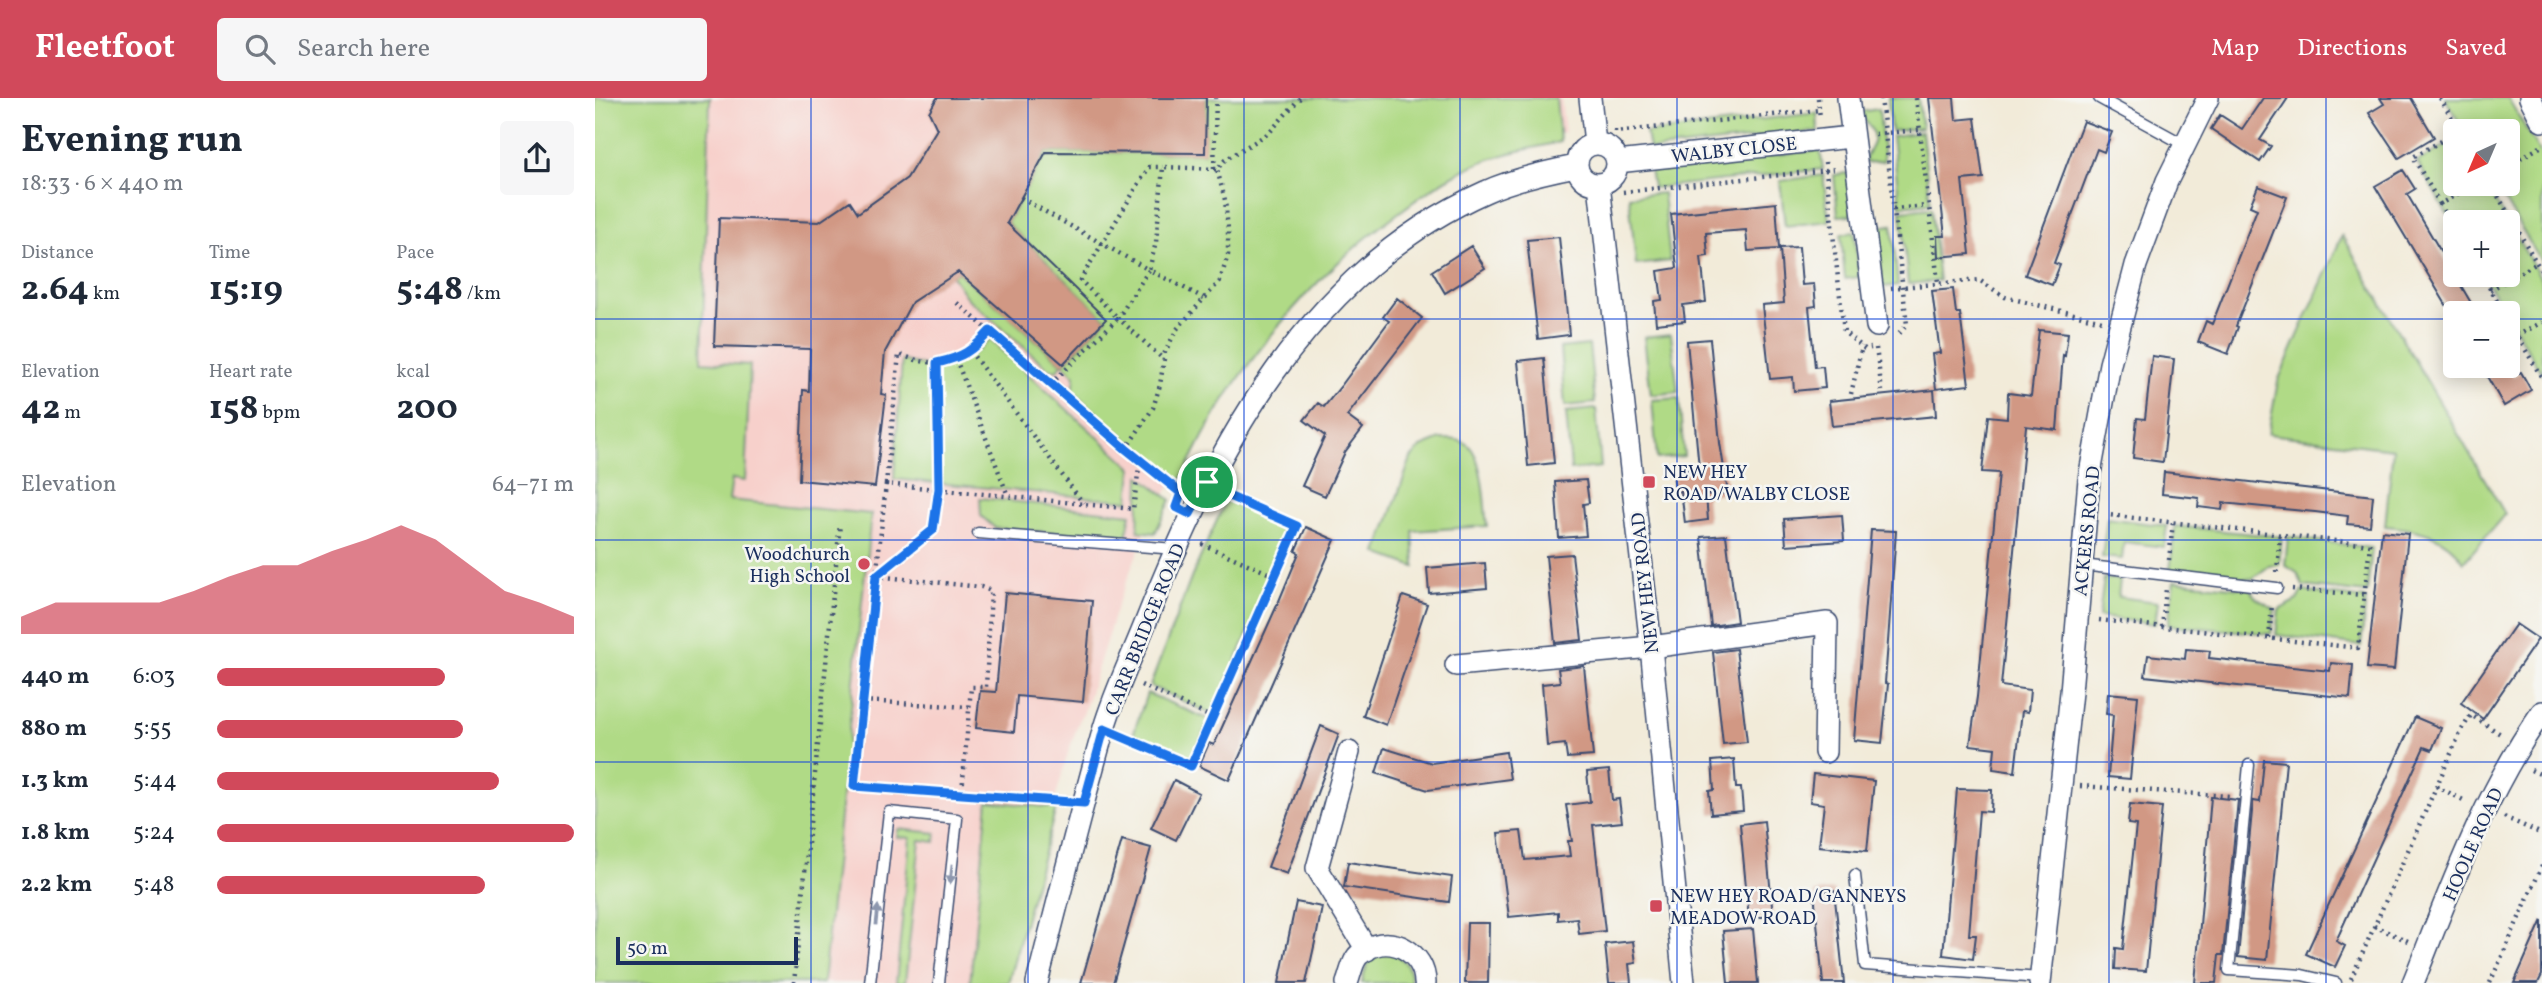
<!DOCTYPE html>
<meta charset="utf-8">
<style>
:root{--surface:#fff;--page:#f6f6f7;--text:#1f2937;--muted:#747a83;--accent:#d1495b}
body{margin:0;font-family:Vollkorn,serif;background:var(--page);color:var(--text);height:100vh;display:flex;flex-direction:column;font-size:26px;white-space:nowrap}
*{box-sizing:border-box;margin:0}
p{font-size:23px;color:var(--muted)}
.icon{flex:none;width:38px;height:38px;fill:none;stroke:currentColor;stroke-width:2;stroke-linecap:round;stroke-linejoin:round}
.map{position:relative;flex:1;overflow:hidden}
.details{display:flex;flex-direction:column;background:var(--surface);width:595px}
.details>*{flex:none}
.needle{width:46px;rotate:224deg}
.buttons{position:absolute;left:1848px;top:21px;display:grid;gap:14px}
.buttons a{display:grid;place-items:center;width:77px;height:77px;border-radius:7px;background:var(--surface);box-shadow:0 4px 18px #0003;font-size:35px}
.scale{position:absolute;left:21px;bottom:18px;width:182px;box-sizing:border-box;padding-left:7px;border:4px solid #1b2f5e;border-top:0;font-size:19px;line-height:24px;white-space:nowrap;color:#1b2f5e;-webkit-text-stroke:5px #f6f6f2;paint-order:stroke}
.pin{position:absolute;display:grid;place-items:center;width:60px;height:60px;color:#fff;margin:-30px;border:4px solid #fff;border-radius:50%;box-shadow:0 2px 7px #0007}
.round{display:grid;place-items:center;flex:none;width:74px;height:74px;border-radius:7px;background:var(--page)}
.summary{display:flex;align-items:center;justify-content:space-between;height:119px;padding:0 21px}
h1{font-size:38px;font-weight:700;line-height:52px}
.figures{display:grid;grid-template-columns:repeat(3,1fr);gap:10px;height:119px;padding:7px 21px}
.figures div{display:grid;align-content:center}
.figures b{font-size:35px;font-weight:700}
.figures small{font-size:19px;font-weight:400}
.figures p{font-size:19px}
.chart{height:196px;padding:14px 21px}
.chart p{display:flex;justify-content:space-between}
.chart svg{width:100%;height:126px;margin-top:7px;fill:var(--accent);opacity:.7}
ul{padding:0 21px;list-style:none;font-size:23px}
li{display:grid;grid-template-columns:112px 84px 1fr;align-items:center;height:52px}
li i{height:18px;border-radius:9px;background:var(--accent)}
header{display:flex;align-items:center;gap:42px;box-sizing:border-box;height:98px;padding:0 35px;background:var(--accent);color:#fff}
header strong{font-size:33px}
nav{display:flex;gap:38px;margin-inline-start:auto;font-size:24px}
.search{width:490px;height:63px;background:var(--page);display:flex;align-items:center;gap:18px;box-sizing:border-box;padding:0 24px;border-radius:7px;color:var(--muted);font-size:26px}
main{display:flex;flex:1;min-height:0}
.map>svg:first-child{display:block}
.built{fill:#f7d0cb}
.green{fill:#b0da86;stroke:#668472;stroke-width:2}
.building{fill:#d19884}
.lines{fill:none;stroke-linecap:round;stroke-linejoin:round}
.lane-casing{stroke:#3b4b70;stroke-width:13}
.street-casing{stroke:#3b4b70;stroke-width:24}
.path{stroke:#3b4b70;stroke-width:4.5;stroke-dasharray:2 5;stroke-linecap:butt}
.lane{stroke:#fff;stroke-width:10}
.street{stroke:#fff;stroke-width:21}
.oneway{fill:#8d97ae}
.route-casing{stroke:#fff;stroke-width:14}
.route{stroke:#1a73e8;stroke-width:9}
.grid{fill:none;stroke:#1d4ed8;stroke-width:2;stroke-opacity:0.55}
.poi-dot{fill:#d1495b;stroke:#f6f6f2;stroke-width:2.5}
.labels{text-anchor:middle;stroke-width:5;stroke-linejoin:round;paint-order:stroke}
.street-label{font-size:19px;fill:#1b2f5e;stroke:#f6f6f2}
.poi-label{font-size:19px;fill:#1b2f5e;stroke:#f6f6f2;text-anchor:start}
</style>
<header>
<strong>Fleetfoot</strong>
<div class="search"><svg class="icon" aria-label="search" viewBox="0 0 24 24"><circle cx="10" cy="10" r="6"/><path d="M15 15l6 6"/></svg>Search here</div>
<nav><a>Map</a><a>Directions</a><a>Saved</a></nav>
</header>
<main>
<section class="details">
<div class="summary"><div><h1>Evening run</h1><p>18:33 · 6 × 440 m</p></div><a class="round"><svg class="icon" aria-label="share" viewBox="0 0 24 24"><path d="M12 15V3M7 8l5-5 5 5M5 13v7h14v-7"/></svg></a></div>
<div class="figures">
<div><p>Distance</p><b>2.64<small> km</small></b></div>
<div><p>Time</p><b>15:19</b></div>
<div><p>Pace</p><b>5:48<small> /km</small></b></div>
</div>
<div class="figures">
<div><p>Elevation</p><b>42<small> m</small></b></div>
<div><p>Heart rate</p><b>158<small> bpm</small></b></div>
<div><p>kcal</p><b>200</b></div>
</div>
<div class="chart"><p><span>Elevation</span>64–71 m</p>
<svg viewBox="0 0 160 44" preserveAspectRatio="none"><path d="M0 44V38L10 33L20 33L30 33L40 33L50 29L60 24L70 20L80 20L90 15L100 11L110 6L120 11L130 20L140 29L150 33L160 38V44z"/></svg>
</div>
<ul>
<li><b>440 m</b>6:03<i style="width:64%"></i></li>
<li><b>880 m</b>5:55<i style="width:69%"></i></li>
<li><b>1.3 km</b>5:44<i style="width:79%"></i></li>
<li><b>1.8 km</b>5:24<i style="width:100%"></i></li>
<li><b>2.2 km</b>5:48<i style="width:75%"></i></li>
</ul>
</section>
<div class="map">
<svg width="1947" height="885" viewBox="0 0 1947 885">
<rect width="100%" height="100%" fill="#f6f6f2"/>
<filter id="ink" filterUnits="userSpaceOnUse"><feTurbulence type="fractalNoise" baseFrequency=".0143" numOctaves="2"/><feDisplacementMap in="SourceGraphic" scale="14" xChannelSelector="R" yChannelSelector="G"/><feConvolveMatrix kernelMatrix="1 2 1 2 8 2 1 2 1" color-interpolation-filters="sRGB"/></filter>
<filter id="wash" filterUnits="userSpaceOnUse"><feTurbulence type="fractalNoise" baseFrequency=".00686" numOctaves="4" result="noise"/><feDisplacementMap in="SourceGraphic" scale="28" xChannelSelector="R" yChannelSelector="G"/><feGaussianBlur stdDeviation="1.57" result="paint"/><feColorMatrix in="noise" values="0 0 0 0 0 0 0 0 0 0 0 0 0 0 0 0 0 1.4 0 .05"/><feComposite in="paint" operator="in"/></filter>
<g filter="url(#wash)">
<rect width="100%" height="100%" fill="#f2ebd9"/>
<path class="built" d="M0,0h966l4,34 -86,17 -160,120 -90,113 -80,141 -31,80 -35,112 -2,1 -13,37 -64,230h-409z"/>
<path class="green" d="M0,0h115l-8,264 48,3 -5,116 -13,-2 -3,21 142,14 -48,469h-228z
M611,0h350l4,44c-31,7 -63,12 -92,26 -24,11 -46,27 -67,43 -73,52 -131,118 -180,194 -16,25 -29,53 -42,80l-106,-93 2,-16 -12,-12 -6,6 -8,-1 -82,-71 -15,-22 6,-4 105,92 43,-45 -99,-96 39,-71 158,1z
M1293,0h30l4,30 -31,3z
M1850,0h63l34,58v107l-47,-79h13v-53h-44z
M1284,11l5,52 -19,2c0,-12 13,-18 7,-32 -3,-8 -10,-11 -13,-19z
M1222,15l1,18 -169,19 -3,-17z
M1327,34l8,71 -30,3 -8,-70z
M1860,42v44h30l57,96v94l-59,-99h25v-53h-53v5l-38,-65z
M1225,52l3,19 -170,19 -3,-19z
M1253,75l4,42 -14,1 -4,-41z
M1228,77l6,46 -44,5 -5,-45z
M1068,95l7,68 -34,4 -7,-69z
M1336,110l8,73 -31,3 -7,-73z
M1297,127l6,60 -15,2 -6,-60z
M1259,134l5,45 -14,2 -4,-45z
M1747,138l163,278 -41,48c-19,-29 -47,-33 -79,-36l8,-77 -125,-15 10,-53z
M1076,236l7,58 -27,3 -7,-58z
M394,241l143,129 -3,33 -235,-22 8,-119c37,12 60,8 87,-21z
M994,247l6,58 -30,3 -5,-58z
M1084,300l5,58 -27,3 -5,-59z
M1001,311l5,58 -30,3 -5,-58z
M846,341c9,0 19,0 27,6 16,14 16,60 19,81l-74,5 2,36 -38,-14 34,-95 10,-11z
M545,378l31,24 -16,33 -17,-2z
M385,400l151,16 -5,24 -131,-10 -14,-12z
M631,402l67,28 -80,187 -63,-29 42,-110z
M1512,420l60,8 -3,21 -40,-5 -2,17 -20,-2z
M1580,428l107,11 -3,28 -10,1 -17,13 -82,-8z
M1693,439l84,11 -5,45 -64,-7 -6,-13 -12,-8z
M1509,480l16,2 -2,17 40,5 -3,22 -56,-7z
M1579,483l77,8 5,9 19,11 -4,25 -103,-9z
M1707,493l64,8 -5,47 -85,-11 3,-25 18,-10z
M552,595l63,27 -20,45 -58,-27z
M393,703l68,7 -48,175h-38z
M303,731l38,4 -1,9 -15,-2 -15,143h-9l14,-145 -13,-1z
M798,855c13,8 18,14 17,30h-48c5,-23 7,-28 31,-30z"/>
<g id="blocks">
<path class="building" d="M342,0h269l-1,55 -159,-1 -39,71 99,96 -43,45 -105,-92 -46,30 -27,50 -4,42 5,1 -11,92 -76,-7 4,-90 6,1 1,-42 -96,-3 5,-128 100,4 31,-21 8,12 49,-35 30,-49 -8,-17z
M1334,0h25l2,22 19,-2 8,60 -21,2 8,74 -32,3 -1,-21h8z
M1668,0h25l-28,42 11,6 -11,16 -49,-33 9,-14 22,14z
M1785,0h31l23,39 -35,21 -30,-45 15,-9z
M1488,23l29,11 -8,20 -7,-3 -43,114 6,2 -8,20 -27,-10z
M1808,72l12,19 -8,5 70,119h-26l-76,-127z
M1663,88l29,11 -51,129 2,1 -10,27 -30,-12 8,-21 6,3 45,-115 -7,-3z
M1181,105l3,46 -31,2 -2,-21 -40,3 2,23 -7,1 5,45 -23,3 2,16 -29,3 -2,-23 8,-1 -4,-29 19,-3 -6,-54z
M964,139l10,98 -31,4 -11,-99z
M876,148l14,22 -40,25 -13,-22z
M1204,149l3,38 12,-1 2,22 -7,1 6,60 8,-1 2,22 -31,3 -1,-14 -23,2 -8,-74 22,-2 -4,-55z
M1358,191l3,24h4l9,72 -33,4 -4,-35 8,-1 -8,-62z
M802,200l25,20 -75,98 16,12 -18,24 -20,44 -23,-10 23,-50 -21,-16 14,-17 6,4 17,-21 48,-65 -6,-4z
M1444,232l29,3 -3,23 -2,-1 -6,75 -31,-4 -25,260 29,4 -2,22 -6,-1 -7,61 -22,-3 2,-21 -25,-3 7,-48 22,-224 -17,-1 6,-56 19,2 1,-25 23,3z
M1115,241l10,104 8,50 -22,2 2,25 -23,3 -4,-32 -6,1 -2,-20 26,-4 -12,-127z
M1557,258l22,3 -11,103 -30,-4 4,-40 8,1z
M949,260l10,105 -26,3 -10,-105z
M1886,268h26l6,10 8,-4 10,18 -27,16z
M1339,292l2,26 -104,10 -3,-25z
M1569,374l209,24 -3,30 -23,-2 1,-8 -33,-4 -92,-9 -1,7 -24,-3 1,-9 -37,-4z
M991,382l3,23 -6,1 3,32 -27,2 -4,-56z
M1247,417l2,26 -58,4 -2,-26z
M711,429l29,13 -106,240 -30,-14 10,-23 5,2 65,-144 20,-48 -4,-2z
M1276,432l25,1 -11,152 3,1 -6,59 -28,-3z
M1787,433l26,3 -14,136 -27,-2z
M1131,437l11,87 -26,4 -10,-89z
M977,456l10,86 -27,3 -9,-87z
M890,465l2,25 -58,5 -2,-25z
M410,495l87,8 -9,101 -66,-6 -3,36 -38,-4 4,-37 16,1z
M808,498l24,8 -41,121 -23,-9z
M1921,526l22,15 -55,80 -22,-16z
M1141,551l11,93 -24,2 -10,-92z
M1591,551l24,2 -1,7 121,13 1,-8 22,2 -3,33 -205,-22 3,-21 37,4z
M989,568l9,90 -26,2 -2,-14 -18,2 -5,-62 18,-2 -2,-13z
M1513,595l30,3 -8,83 -22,-2 5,-62 -7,-1z
M1820,619l26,11 -9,22 -8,-3 -88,194 9,5 -10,21 -29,-13z
M726,628l18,8 -52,140 -19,-7z
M789,650l48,15 74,-11 4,27 -82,11 -52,-17z
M1139,661l2,29h5l2,23 -32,3 -2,-23 5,-1 -2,-29z
M1669,662l22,2 -19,198 -29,-3 15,-156 7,1z
M1014,672l3,30 7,-1 3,23 -29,3 12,106 -26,3 -2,-16 -19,2v-8l-49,5 -11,-84 23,-2 4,29 45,-4 -2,-15h4l-6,-36 24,-3 -3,-30z
M1218,676l61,7 -7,70 -48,-5 5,-42 -14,-2z
M579,682l25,13 -23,47 -25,-12z
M1362,691l35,1 -1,22 -12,-1 -10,124h7l-3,24 -30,-4z
M1616,699l27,3 -15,155h-4l-3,28h-21z
M1535,706l32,3 -16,164 -31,-2 1,-21 7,1 13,-124 -8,-1z
M1169,723l9,95 -24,2 -9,-94z
M527,742l29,8 -38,135h-32z
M753,764l104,15 -3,25 -105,-15z
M1239,792l10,93h-21l-9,-91z
M701,804l26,5 -5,26 -11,50h-27z
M1947,822v55l-4,8h-24z
M872,825h22l-1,60h-23z
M1158,831l5,54h-30l-5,-52z
M1038,843l3,22 -7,1 2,19h-22l-4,-39z"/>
</g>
</g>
<g filter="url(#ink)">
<use href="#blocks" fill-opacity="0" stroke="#3b4b70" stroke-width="2"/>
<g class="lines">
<g class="lane-casing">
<path id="lane" d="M1504,0l84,46
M383,435l197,16
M1487,467l195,23
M1654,667l-20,205 73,5 34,8
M1260,777l10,90 175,13
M275,885l19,-171 68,7 -18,164"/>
</g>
<g class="street-casing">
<path id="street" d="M995,0l5,45
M1253,0l29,228
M1935,0l12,23
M982 66a20 20 0 1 1 40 0a20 20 0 1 1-40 0Z
M1022,64l234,-25
M1004,86l52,463 33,336
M861,567l195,-18 176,-24 -2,129
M754,654l-32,116 50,82
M442,885c22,-85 43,-171 67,-255 11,-37 29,-73 43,-109 67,-171 162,-348 338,-427 29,-13 60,-20 91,-26
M752,885c3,-7 5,-20 10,-26 2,-3 6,-5 9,-7 25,-17 59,3 59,33
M1445,885l31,-291 18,-213 21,-115 26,-99 31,-84 41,-83
M1818,885c37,-93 71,-189 129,-271"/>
</g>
<path class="path" d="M1223,0l2,20
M1286,0l26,227 -8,9
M1321,0l22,184
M1845,0l20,33
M1020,32v2l205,-22
M1280,36l44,-4
M1230,64l19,170 21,17 6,-1
M1913,67l34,-19
M619,71l2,-71
M1896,86l51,88
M1028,94l214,-23
M426,100l128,72 -31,48 45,41
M1845,106l-27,-47 42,-24
M1298,111l34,-3
M1860,132l-15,-26 35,-20
M1887,177l22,38
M1296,190l88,-8 26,17 97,24
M1895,192l47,-27
M609,200l-55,-28 7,-28 7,-75 54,2
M362,205l169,146
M1913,222l34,58
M395,233c-27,30 -52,40 -91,23l-13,130 247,25 7,-48
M1922,238l25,-14
M1281,250l6,43
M375,253l113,152
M361,261l52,137
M456,286l67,-66 -38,-38 69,-113h14
M1256,296l11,-48
M291,386l-32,302 208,15
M586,395l-55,-44 27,-41 7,-23 5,-33 12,-23 43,-48 8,-26v-26l-3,-29 -8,-31 8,-9 44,-27 31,-35
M607,446l73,32
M1574,462l4,-38
M1682,474l3,-39
M281,478l105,11 10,4 -5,96h-15l-9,105
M281,478l57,-46 6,-41 -2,-126
M1697,491l72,6
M1504,522l259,28 12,-103 -262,-30
M1567,529l4,-38
M1674,540l3,-33
M546,587l72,33
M268,603l106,6
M528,639l68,29 106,-240 -71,-32
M1936,672l11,5
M1485,688l149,10
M1841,688l31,16
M1909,719l38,17
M1779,828l34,15
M1756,881l110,-248 10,-16 31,20
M199,885l46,-459
M1895,885l52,-117"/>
<use href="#lane" class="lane"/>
<use href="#street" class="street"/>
</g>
<defs><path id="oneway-solid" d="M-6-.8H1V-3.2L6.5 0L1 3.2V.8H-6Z" transform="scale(1.75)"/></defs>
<g class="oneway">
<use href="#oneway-solid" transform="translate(356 776) rotate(96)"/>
<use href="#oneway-solid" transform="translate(282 817) rotate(-84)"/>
</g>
</g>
<g class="lines" filter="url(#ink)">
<g class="route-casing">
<path id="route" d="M395,233l136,118 55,44 -5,14 14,7 17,-32 24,15 66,29 -106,240 -87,-37 -20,74 -230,-17 22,-210 57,-46 6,-41 -2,-126c26,-6 35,-12 53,-32z"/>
</g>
<use href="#route" class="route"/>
</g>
<path class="grid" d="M216,0v885M433,0v885M649,0v885M865,0v885M1082,0v885M1298,0v885M1514,0v885M1731,0v885M0,221h1860M1913,221h34M0,442h1947M0,664h1947"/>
<g class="poi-dot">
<rect x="1047" y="377" width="14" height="14" rx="3.5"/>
<circle cx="269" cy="466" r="7"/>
<rect x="1054" y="801" width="14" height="14" rx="3.5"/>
</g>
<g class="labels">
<g class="street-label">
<text transform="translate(1139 51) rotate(-6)" y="7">WALBY CLOSE</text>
<text transform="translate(1491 433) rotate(-84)" y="7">ACKERS ROAD</text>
<text transform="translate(1049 485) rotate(-96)" y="7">NEW HEY ROAD</text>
<text transform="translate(549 531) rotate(-68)" y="7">CARR BRIDGE ROAD</text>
<text transform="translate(1877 746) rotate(-66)" y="7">HOOLE ROAD</text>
</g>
<g class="poi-label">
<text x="1068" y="380">NEW HEY<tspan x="1068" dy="22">ROAD/WALBY CLOSE</tspan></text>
<text x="255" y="462" text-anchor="end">Woodchurch<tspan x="255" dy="22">High School</tspan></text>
<text x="1075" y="804">NEW HEY ROAD/GANNEYS<tspan x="1075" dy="22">MEADOW ROAD</tspan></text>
</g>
</g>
</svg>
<div class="buttons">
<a><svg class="needle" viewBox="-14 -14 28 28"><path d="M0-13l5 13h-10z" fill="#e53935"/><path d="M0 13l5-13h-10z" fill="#747a83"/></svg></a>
<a>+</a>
<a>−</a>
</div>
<div class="scale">50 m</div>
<div class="pin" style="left:612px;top:384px;background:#1e9e55"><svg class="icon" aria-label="arrive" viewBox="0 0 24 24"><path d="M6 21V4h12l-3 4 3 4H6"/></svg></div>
</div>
</main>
